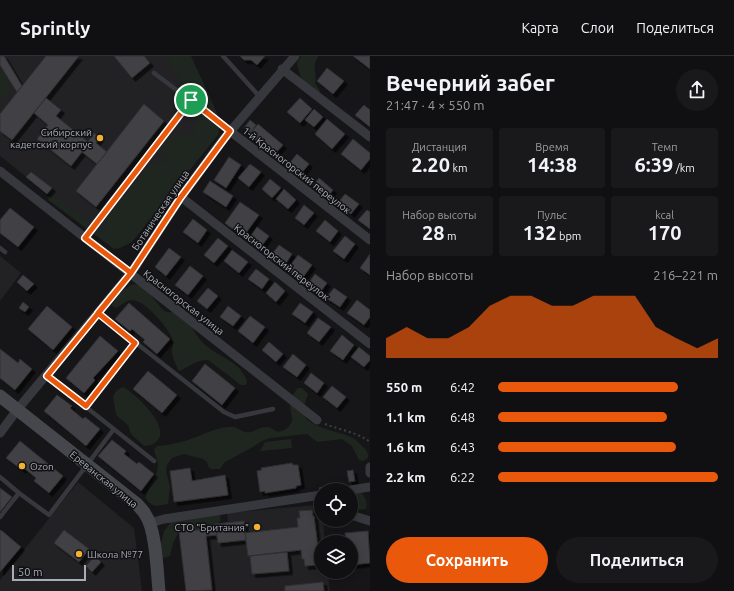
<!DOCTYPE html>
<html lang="ru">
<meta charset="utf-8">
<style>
:root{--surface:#101012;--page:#19191b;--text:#f1f3f6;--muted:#9c9d9f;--line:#303032;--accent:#ea580c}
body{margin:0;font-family:Ubuntu,sans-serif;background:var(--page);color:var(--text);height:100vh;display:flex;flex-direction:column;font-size:15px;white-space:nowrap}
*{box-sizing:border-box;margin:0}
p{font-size:13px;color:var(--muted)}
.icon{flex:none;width:22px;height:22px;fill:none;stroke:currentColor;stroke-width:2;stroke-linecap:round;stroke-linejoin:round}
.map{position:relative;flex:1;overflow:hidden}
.side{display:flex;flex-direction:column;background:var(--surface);width:364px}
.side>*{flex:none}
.buttons{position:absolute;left:314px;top:427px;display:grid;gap:8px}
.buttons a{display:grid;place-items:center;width:44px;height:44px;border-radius:50%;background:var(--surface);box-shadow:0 2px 10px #0003,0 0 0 1px var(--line);font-size:20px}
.scale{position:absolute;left:12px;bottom:10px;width:74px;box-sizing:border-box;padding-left:4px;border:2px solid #a8adb8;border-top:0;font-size:11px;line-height:14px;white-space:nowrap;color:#a8adb8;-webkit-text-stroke:3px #111113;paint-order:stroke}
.pin{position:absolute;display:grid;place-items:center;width:34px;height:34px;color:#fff;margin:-17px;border:2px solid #fff;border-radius:50%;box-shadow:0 1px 4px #0007}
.round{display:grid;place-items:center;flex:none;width:42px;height:42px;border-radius:21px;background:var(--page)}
.summary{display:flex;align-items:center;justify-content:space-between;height:68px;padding:0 16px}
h1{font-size:22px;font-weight:700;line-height:30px}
.figures{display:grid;grid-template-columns:repeat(3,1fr);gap:6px;height:68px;padding:4px 16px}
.figures div{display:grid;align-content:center;border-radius:4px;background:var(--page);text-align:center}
.figures b{font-size:20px;font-weight:700}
.figures small{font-size:11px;font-weight:400}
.figures p{font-size:11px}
.chart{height:112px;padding:8px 16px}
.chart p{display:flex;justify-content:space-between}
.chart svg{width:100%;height:72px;margin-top:4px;fill:var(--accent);opacity:.7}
.button{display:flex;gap:8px;margin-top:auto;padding:8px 16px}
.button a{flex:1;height:46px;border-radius:24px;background:var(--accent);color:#fff;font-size:16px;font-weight:700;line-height:46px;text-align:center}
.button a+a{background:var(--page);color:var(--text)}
ul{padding:0 16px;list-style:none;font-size:13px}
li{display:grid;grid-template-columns:64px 48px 1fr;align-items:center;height:30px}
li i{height:10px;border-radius:5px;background:var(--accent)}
header{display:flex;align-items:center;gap:24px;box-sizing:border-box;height:56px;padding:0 20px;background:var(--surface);border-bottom:1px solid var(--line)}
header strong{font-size:19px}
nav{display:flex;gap:22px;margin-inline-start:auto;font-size:14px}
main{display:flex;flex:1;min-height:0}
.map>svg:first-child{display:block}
.built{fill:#222225}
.green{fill:#1e261f}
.building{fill:#404145;stroke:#303034;filter:url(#shadow)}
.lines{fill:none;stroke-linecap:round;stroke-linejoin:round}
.path{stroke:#3d3f44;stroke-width:2;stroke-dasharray:2 3;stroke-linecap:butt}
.lane{stroke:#37383d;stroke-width:4.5}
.street{stroke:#37383d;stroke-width:9}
.secondary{stroke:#45474d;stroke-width:13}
.route-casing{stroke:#fff;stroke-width:8}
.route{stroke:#ea580c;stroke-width:5}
.poi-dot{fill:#f2b134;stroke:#111113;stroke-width:1.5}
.labels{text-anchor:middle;stroke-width:3;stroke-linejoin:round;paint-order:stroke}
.poi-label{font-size:10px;fill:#a8adb8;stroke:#111113;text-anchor:end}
.street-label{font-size:10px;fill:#a8adb8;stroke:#111113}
</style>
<header>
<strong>Sprintly</strong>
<nav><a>Карта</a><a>Слои</a><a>Поделиться</a></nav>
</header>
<main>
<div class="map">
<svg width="370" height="535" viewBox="0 0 370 535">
<defs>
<filter id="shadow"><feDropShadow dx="3.5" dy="3.5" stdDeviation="0" flood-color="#0009"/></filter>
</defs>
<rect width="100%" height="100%" fill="#161618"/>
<path class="built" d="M0,0h191l27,59 -103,132 -115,-91z
M0,200l21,17 -21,28z
M78,426l56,46 8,63h-142v-11z
M316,449l5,4v11h2l2,22h-4v30h7l2,19h-144l-7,-59 37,-4 -1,-4 13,-1 -1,-10z"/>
<path class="green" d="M167,0h22l2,2c7,15 34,63 27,77l-86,107 -12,6 -6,1 -63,-47 -3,-2 1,-4 3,-2 50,37 3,-1 2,-11 3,-6 8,-11 13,-13 16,-20 5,-5 11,-1 4,-6 -1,-3 -6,-3c3,-5 7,-11 12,-15 6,-3 11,1 16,-1 9,-3 10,-10 8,-18l-3,-2 -12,-36 -9,-12z
M301,0h17c-7,14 0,17 -3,27l5,8 -2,3c-14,-10 -18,-15 -21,-31z
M0,12c7,6 9,14 11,23l-6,7 -4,-3 -1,-3z
M134,228l10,3 19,23 4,2 18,1c5,10 10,22 18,30 14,14 38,18 44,38l-1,4h-5l-33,-25c-11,-1 -19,7 -29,11 -3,-6 -6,-12 -7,-18 -1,-4 2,-8 1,-12 -4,-13 -27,-40 -41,-41 -7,0 -11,7 -17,8l-3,-3c5,-11 11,-17 22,-21z
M123,331c12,6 50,41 33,55 -4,3 -7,4 -12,4l-13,-12 -3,-9 -9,-7 -3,-4 -3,-18 4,-6z
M298,332h4l6,6c-1,5 -5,12 -5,18 2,15 37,20 48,25 5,2 8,6 12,10 4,3 5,6 5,11l-5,3 -4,-1 -7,-14 -10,-7 -25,3 -10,-8 -37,4 -8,3 -11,7 -26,14 -5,7h-9l-3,-3 -1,-4 -4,-3 -19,-5 -12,4 -5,7 -1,5 4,17 -2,17c-12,2 -15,4 -23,-6l7,-17 5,-8 1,-9 -4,-14 3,-4c13,-1 26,-4 39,-9 11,-4 22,-10 35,-10 5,-1 9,4 14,5 7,2 14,-5 20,-5 10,-1 10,10 22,1 9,-7 3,-15 3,-23 1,-6 4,-13 8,-17z
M291,383l1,9 -32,3 5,-9z
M361,437c5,4 7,10 5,16l-7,1 -8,-3v-13z
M217,457l3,2 1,6 -5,3v4l-37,4 -6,11 -3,13 -6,2 -3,-3 -1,-6 4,-18 7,-9z"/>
<path class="building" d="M0,0h4l18,30 -5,6 -17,-27z
M46,0h33l-67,84 -12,-9v-17z
M114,0h30l6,7 -18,15z
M240,0h25l-8,9 -6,-5h-7z
M353,0h17v13z
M327,12l17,13 -11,13 -16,-13z
M46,42l15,12 -5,6 32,26 6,-9 6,5 -4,5 11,9 -10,12 -15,-12 -11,14 -34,-27 11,-14 -14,-12z
M300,42l12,11 -12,14 -13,-11z
M144,48l20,17 -68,86 -20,-16z
M364,49l6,5v17l-15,-12z
M314,53l9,8 -9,10 -9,-7z
M327,63l18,15 -13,15 -17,-15z
M250,64l6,5 -6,8 -6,-5z
M258,68l25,21 -9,10 -25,-20z
M353,83l17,14v6l-9,11 -20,-16z
M297,98l12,10 -9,11 -12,-10z
M229,101l12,8 -15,23 -12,-8z
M250,108l11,8 -12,15 -11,-9z
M31,116l21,16 -5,6 -21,-17z
M319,122l14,12 -6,8 -14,-12z
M270,123l11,9 -9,10 -10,-9z
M210,125l23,15 -7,11 -23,-15z
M284,133l12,11 -8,9 -12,-10z
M345,138l14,10 -8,10 -14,-10z
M240,146l19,13 -16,22 -18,-14z
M304,149l10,8 -10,12 -9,-7z
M10,152l24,19 -16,20 -18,-14v-13z
M367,154l3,2v17l-12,-9z
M193,163l14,11 -9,13 -15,-11z
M325,164l13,11 -8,11 -14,-11z
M257,171l12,9 -9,12 -12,-8z
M345,180l10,8 -11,15 -11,-8z
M218,182l10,8 -14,17 -10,-8z
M279,189l13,9 -9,14 -14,-10z
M169,192l12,9 -15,19 -11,-9z
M232,194l16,12 -9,11 -15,-12z
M370,198v21l-10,-7z
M298,199l14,10 -11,15 -14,-10z
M190,210l13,10 -15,19 -13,-10z
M256,213l13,10 -7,10 -14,-10z
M315,218l12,9 -8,11 -12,-9z
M23,219l11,9 -7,7 -10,-9z
M275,226l10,9 -9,11 -10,-9z
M208,232l10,8 -11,13 -10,-8z
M334,232l13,9 -7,10 -14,-9z
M357,244l13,10v7l-6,8 -17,-12z
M23,246l6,5 -4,5 -6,-4z
M129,247l41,36 -13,15 -14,-12 2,-2 -13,-11 -2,2 -15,-12z
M300,247l13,9 -8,11 -13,-9z
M47,250l25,21 -19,23 -25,-21z
M228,250l13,10 -8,10 -13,-9z
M250,260l15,11 -12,16 -15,-12z
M318,262l13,9 -12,15 -12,-9z
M342,279l12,10 -11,15 -13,-9z
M100,280l18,15 -25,27 2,2 -11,13 -18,-15z
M269,286l14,12 -7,8 -14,-12z
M359,291l11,9v4l-6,7 -13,-10z
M0,293l18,14 2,-4 12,10 -17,21 -15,-12z
M293,298l13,11 -9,12 -14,-10z
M205,308l30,24 -13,17 -30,-24z
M148,315l29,24 -15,18 -29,-24z
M311,317l13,10 -7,10 -13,-10z
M332,330l14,11 -9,11 -14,-11z
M57,339l15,11 -2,2 13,11 2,-2 15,12 -14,17 -42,-35z
M112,384l14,11 -2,3 13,10 2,-2 15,12 -13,17 -43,-35z
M20,385l43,35 -14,17 -15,-12 2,-3 -12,-10 -2,2 -16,-12z
M292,407l1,2h5l3,20 -5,1v2l-31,5v-2l-5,1 -3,-21 5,-1 -1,-2z
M190,412l2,13 33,-6 3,20 -54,7 -4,-31z
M353,414l2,11 -6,1 -2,-11z
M0,432l12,9 -12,15z
M312,454l1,6h1l5,41h-2l1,8 -13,1 -1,-7h-2l-1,-9 -53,6 -3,-23 53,-6 -1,-9h3l-1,-7z
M244,465l2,19 -28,3 -3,-19z
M216,472l1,7 -11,1 6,54 -26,1 -7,-59z
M1,474l20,17 -21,25v-41z
M64,474l25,19 -10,13 -25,-19z
M368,475l2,32 -19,2v-23h-5l-1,-9z
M287,496l2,19 -37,3 -2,-18z
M95,500l6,6 -9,10 -6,-6z
M323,526l1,9h-39v-5z"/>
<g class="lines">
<path class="path" d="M325,368c15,6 32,8 45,18"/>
<path class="lane" d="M223,0l36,40
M154,17l61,46 15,12
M85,182l106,-138
M0,192l5,4
M98,257l126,99 11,5 38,-8
M47,320l107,85
M86,351l49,-64
M0,421l19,16 30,22 65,-86
M343,430l1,4
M321,433v1
M0,461l19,-24"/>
<path class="street" d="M282,13l88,68
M230,75l140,109
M0,115l317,249
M181,141l189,147
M0,377l17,-23 114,-137 50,-76 41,-56 73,-85
M370,411v6
M351,434l19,-3
M351,459l19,6
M150,467l14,-4 157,-24"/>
<path class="secondary" d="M0,340l137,108c2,3 6,6 8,10 11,15 12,57 14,77"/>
</g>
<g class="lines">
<g class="route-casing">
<path id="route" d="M191,44l-106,138 46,35 -33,40 37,30 -49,63 -39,-30 84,-103 50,-76 49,-66 -39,-31"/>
</g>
<use href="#route" class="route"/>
</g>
<g class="poi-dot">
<circle cx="100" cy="82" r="4"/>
<circle cx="22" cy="410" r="4"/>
<circle cx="257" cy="471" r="4"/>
<circle cx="79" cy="498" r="4"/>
</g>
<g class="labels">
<g class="poi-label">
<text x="92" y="80">Сибирский<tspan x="92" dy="12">кадетский корпус</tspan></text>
<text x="30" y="414" text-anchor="start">Ozon</text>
<text x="249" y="475">СТО "Британия"</text>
<text x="87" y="502" text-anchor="start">Школа №77</text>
</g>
<g class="street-label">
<text transform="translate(297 114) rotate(38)" y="4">1-й Красногорский переулок</text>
<text transform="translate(160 154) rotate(-56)" y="4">Ботаническая улица</text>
<text transform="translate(282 206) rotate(38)" y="4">Красногорский переулок</text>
<text transform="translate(184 246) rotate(38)" y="4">Красногорская улица</text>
<text transform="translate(104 423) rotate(39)" y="4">Ереванская улица</text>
</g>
</g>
</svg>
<div class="buttons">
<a><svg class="icon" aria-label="locate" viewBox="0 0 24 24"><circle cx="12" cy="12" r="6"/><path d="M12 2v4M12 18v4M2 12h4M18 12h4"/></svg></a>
<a><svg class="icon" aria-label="layers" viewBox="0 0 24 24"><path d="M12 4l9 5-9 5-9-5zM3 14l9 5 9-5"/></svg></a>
</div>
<div class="scale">50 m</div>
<div class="pin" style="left:191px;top:44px;background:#1e9e55"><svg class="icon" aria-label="arrive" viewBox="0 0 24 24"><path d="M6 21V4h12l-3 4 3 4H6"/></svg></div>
</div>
<section class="side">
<div class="summary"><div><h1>Вечерний забег</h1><p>21:47 · 4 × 550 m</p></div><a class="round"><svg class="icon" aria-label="share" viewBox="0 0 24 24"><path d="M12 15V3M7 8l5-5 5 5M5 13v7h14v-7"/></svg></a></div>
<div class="figures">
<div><p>Дистанция</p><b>2.20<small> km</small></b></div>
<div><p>Время</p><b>14:38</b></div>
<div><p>Темп</p><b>6:39<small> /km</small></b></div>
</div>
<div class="figures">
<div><p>Набор высоты</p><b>28<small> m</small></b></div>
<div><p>Пульс</p><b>132<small> bpm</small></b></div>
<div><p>kcal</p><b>170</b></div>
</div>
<div class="chart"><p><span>Набор высоты</span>216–221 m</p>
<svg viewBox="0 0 160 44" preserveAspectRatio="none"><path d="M0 44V32L10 25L20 32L30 32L40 25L50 12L60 6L70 6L80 12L90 12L100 6L110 6L120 6L130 25L140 32L150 38L160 32V44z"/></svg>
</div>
<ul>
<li><b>550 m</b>6:42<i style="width:82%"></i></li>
<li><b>1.1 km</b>6:48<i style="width:77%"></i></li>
<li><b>1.6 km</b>6:43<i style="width:81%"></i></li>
<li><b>2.2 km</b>6:22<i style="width:100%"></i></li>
</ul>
<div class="button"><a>Сохранить</a><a>Поделиться</a></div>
</section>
</main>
